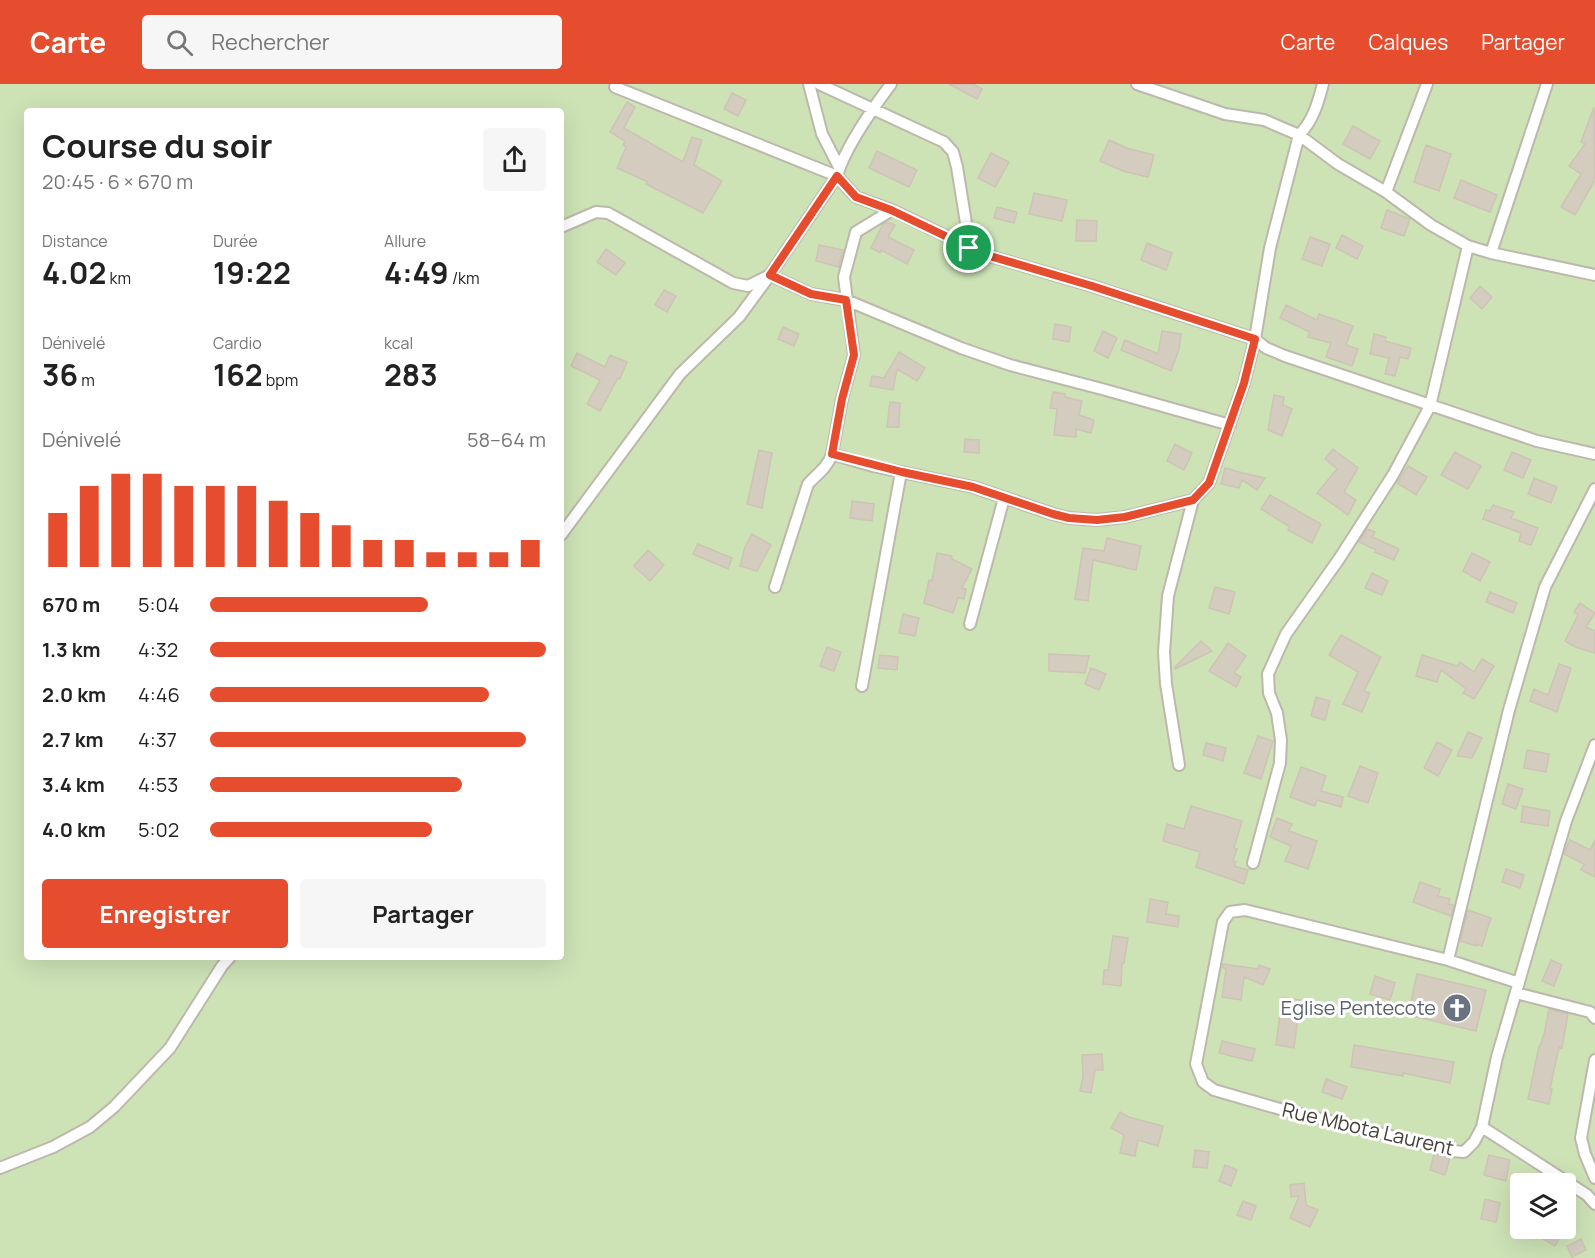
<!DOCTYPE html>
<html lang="fr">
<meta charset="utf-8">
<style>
:root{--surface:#fff;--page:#f6f6f6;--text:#222;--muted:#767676;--accent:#e54d2e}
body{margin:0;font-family:Manrope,sans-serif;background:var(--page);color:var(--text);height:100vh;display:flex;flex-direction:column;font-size:22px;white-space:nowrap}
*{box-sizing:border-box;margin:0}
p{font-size:20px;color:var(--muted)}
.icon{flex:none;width:33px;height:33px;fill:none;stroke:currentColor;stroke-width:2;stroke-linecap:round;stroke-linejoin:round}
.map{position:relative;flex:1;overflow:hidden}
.details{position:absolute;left:24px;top:24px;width:540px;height:852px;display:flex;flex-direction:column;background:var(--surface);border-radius:6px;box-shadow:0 6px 24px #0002}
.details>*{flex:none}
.tools{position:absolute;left:1510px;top:1089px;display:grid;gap:12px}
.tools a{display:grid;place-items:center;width:66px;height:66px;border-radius:6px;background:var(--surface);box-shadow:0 6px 24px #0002;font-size:30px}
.pin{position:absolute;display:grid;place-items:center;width:51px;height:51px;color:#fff;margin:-26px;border:3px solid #fff;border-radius:50%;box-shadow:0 2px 6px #0007}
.round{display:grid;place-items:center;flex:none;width:63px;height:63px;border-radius:6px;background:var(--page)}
.overview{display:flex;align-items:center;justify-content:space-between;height:102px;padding:0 18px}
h1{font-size:33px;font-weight:700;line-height:45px}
.figures{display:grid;grid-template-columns:repeat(3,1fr);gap:9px;height:102px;padding:6px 18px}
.figures div{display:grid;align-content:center}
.figures b{font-size:30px;font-weight:700}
.figures small{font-size:16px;font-weight:400}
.figures p{font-size:16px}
.chart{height:168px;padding:12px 18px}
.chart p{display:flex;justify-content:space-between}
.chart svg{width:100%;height:108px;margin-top:6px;stroke:var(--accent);stroke-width:6}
.action{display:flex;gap:12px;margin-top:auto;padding:12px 18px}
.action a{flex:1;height:69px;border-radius:6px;background:var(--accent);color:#fff;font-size:24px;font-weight:700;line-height:69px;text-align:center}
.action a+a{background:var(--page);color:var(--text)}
ul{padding:0 18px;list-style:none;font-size:20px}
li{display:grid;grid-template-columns:96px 72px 1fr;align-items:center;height:45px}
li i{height:15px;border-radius:8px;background:var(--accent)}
header{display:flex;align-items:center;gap:36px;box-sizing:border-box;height:84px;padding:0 30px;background:var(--accent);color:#fff}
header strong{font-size:28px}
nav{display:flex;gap:33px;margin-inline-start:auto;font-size:21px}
.search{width:420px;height:54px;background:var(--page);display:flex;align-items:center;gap:15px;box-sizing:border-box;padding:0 21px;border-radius:6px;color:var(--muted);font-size:22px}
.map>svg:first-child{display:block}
.green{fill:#cde3b6;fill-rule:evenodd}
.building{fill:#d3ccbf;stroke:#cdc4b3;stroke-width:1.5}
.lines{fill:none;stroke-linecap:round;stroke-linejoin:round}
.street-casing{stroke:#bdb8ac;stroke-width:14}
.street{stroke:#fff;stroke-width:10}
.route-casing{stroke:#fff;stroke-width:12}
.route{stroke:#e54d2e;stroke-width:8}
.labels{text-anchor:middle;stroke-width:6;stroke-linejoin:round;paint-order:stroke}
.worship-label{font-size:20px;fill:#5b616d;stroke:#fff;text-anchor:end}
.street-label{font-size:20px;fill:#464138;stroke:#fff}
</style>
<header>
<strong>Carte</strong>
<div class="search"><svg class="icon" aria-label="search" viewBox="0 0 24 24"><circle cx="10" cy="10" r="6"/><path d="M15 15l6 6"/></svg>Rechercher</div>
<nav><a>Carte</a><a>Calques</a><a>Partager</a></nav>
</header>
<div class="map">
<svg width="1595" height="1174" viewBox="0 0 1595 1174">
<rect width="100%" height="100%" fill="#f3f0e9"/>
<path class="green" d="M0,0h1595v1174h-1595zM27,27h534v846h-534zM1521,1100h45v44h-45z"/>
<path class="building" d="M949,0h24l9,5 -5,10z
M732,9l14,7 -8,16 -14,-7z
M627,18l8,5 -11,21 59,34 9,-25 10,3 -8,25 28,16 -19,32 -57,-29 2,-2 -31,-14 9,-21 -3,-2 2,-4 -15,-9z
M1594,23l1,73 -20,35 -14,-8 20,-33 -12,-8 16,-22 -4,-2z
M1353,42l27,15 -10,18 -27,-15z
M1109,56l18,8 27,7 -6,22 -25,-6 -23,-10z
M1426,61l25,9 -12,37 -25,-9z
M877,67l40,19 -8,17 -40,-19z
M991,69l18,9 -14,25 -17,-9z
M1461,96l36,15 -7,17 -36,-14z
M1034,109l33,7 -5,21 -33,-7z
M997,123l20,5 -3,11 -20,-5z
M1387,126l23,9 -6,17 -23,-8z
M1077,136l20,1 -1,20h-20z
M888,138l7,3 -7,12 26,13 -7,14 -26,-14 -1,3 -9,-5 12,-24z
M1342,151l21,11 -6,13 -21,-11z
M1310,153l20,7 -8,22 -20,-7z
M1147,159l25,10 -6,17 -25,-10z
M819,161l24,5 -4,17 -23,-6z
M606,165l19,14 -9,12 -19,-13z
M1480,202l12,11 -10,12 -12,-11z
M664,206l12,6 -9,16 -12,-7z
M1286,221l31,15 2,-6 34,12 -7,19 12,4 -6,17 -26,-9 5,-14 -23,-6 2,-5 -30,-14z
M1055,240l16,3 -2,15 -16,-3z
M783,243l16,7 -5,12 -16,-7z
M1103,247l14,7 -9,20 -14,-7z
M1162,247l19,3 -2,15 -8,22 -50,-21 4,-10 33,14z
M1374,250l12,3 -1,4 26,7 -3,11 -8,-2 -5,19 -10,-2 4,-16 -19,-4z
M899,268l26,16 -8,13 -20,-12 -4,21 -23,-4 2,-10 12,2z
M577,269l28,14 5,-12 17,7 -7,17 -2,-1 -18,33 -13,-7 13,-24 -29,-14z
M1053,308l12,2v3l17,4 -3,14 15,5 -3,13 -15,-4v8l-22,-2 3,-26 -7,-1z
M1274,311l10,2 -1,8 9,4 -10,27 -14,-6z
M890,318l10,1 -1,24h-12z
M965,355l14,1v13l-15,-1z
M1175,360l17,9 -8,17 -17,-9z
M1333,365l25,19 -14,24 12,8 -8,15 -31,-22 20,-24 -12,-10z
M759,366l13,3 -10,55 -15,-4z
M1455,368l26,14 -13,23 -27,-14z
M1512,368l19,8 -8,18 -19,-8z
M1408,382l19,11 -11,18 -19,-12z
M1225,384l18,5 22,5 -8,12 -15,-10 -3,8 -18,-4z
M1534,394l23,9 -6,16 -23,-9z
M1270,411l51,29 -9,19 -24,-13 2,-3 -29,-18z
M852,417l22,3 -2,17 -22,-3z
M1493,421l21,7 -3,6 27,10 -7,17 -12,-4 2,-8 -38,-14 3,-9 4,1z
M1367,445l8,3 -3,5 27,12 -5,11 -19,-8 1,-2 -17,-8z
M752,450l19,11 -14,26 -17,-5 5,-19z
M1107,454l34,8 -5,24 -43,-10 -5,41 -13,-2 8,-51 21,3z
M698,460l34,14 -4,11 -35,-15z
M648,466l16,15 -14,16 -16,-15z
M937,469l15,3v3l20,10 -10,19 4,1 -2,10 -6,-1 -5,15 -29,-10 5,-23 3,1z
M1472,469l18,9 -10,19 -17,-10z
M1372,489l16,8 -6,14 -17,-7z
M1215,503l20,5 -6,22 -20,-6z
M1490,508l27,11 -4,10 -27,-11z
M1580,519l15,10 -9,14 9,4v22l-20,-6 -10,-6 13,-26 -4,-3z
M903,530l16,4 -4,18 -16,-3z
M1341,551l40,22 -17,34 6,2 -8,19 -19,-8 15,-32 -29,-17z
M1201,557l11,10 -37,18 -1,-1z
M1228,559l18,13 -12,17 7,4 -5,10 -27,-16z
M827,563l14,5 -7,19 -14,-5z
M1049,570l40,2 -4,17 -36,-2z
M880,571l18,2 -1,13 -19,-2z
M1422,571l35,11 3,-4 14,10 8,-13 12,7 -20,33 -11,-6 3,-4 -25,-19 -4,12 -21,-6z
M1559,580l12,4 -14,44 -27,-11 4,-12 14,6z
M1091,584l15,6 -7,16 -14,-6z
M1316,613l14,4 -5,19 -14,-4z
M1468,648l14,6 -10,20 -15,-2z
M1258,652l15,5 -12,38 -17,-6z
M1437,658l15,8 -14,26 -14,-8z
M1206,659l20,5 -3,13 -20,-6z
M1527,666l22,4 -3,18 -22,-4z
M1360,682l18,7 -10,30 -20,-7z
M1301,683l25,9 -5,15 22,6 -2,10 -24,-7 -2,6 -25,-9z
M1508,700l15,5 -7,20 -14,-5z
M1191,722l51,15 -8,27 3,1 -4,12 3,1 -2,4 14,4 -4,14 -48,-17 4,-15 -37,-11 4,-17 17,5z
M1523,722l27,5 -2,15 -27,-4z
M1277,734l15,6 -3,7 28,10 -9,28 -23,-8 6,-15 -21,-9z
M1570,756l20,10 5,-10v37l-14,-7 3,-6 -20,-10z
M1506,785l18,6 -4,13 -18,-6z
M1420,798l20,7 -2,7 12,3 -2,5 6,1 -3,11 -38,-14z
M1150,815l18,3 -2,12 13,2 -1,11 -31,-5z
M1468,826l23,8 -9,28 -6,-2v2l-16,-5z
M1113,852l15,2 -4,25h-2l-1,23 -18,-2 1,-14h4z
M1551,876l11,5 -8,21 -12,-5z
M1223,880l35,5 1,-4 11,4 -7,16 -19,-8 -3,23 -19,-3 4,-28 -4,-2z
M1417,890l69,16 -10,41 -68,-16z
M1375,892l20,7 -5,17 -20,-6z
M1282,914l18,2 -6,48 -18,-3z
M1549,925l19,5 -6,34 -3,-1 -9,42h2l-3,15 -21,-5 11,-53h1l4,-12z
M1222,957l33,8 -3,12 -33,-8z
M1354,961l100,17 -4,21 -47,-10v3l-52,-9z
M1102,970l1,16h-8l-4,23 -11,-2 3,-15 -1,-21z
M1326,995l21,8 -5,12 -20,-7z
M1120,1028l9,5 34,9 -5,20 -20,-6 -3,16 -15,-3 4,-18 -13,-7z
M1195,1066l14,2 -2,16 -14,-1z
M1434,1070l16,4 -5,17 -15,-5z
M1489,1071l21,5 -4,21 -22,-6z
M1225,1081l12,5 -6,16 -12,-5z
M1304,1099l2,22 12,5 -8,17 -20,-9 9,-22 -8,1 -1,-12z
M1485,1115l15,4 -4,19 -15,-3z
M1243,1117l13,5 -5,14 -14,-5z
M1524,1144h41l-10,18z
M1581,1155l5,11 -14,7 -5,-11z"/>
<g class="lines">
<g class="street-casing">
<path id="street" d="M809,0l13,50 17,33
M819,0l125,58 9,10 4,15 13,81
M1137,0l88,30 39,6 35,15 39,29 48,28 45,33 37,21 23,7 104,22
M615,3l222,89 19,21 36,13 91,44 109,32 163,53 11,9 19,8 252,85 58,13
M1386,108l41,-108
M892,126l-36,22 -12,45 10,78 -12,44 -10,55 41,12 100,21 80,27 16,4 28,2 28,-3 68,-17
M561,143l35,-15 12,1 125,70 15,3 22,-11 41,19 35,6 115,48 49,17 92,24 128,36
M1491,169l56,-169
M561,451l119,-161 59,-57 31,-42 67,-99c8,-29 36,-68 54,-92
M775,503l33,-103c10,-11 19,-16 24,-30
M970,540l34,-126
M862,602l39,-214
M1179,681l-13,-81 -2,-32 4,-56 25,-96 16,-17 35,-100 11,-44 15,-91 29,-113c14,-14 19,-32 24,-51
M1253,779l27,-100 1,-23 -4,-27 -8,-20 -1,-19 18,-40 53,-75 54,-84 37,-69 38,-160
M1448,876l61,-250 36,-123 50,-98
M1519,899l-71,-23 -203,-50 -15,2 -7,10 -27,142 7,18 11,8 66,19 172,42 12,1 10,-10 8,-15 105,68 8,9
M1516,909l74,19 5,6
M1595,976l-14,78 4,16 10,24
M1482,1043l15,-70 69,-236 29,-76
M0,1084l53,-21 37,-20 24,-20 56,-59 52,-82 8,-9"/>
</g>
<use href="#street" class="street"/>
</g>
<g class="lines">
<g class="route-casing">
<path id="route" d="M837,92l19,21 35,13 92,44 109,32 163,53 -11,44 -35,100 -16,17 -68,17 -28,3 -28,-2 -16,-4 -80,-27 -71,-15 -70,-18 10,-55 12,-44 -8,-55 -35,-6 -41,-19z"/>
</g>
<use href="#route" class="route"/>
</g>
<defs>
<g id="church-disc" transform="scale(1.5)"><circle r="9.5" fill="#6b7280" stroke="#fff"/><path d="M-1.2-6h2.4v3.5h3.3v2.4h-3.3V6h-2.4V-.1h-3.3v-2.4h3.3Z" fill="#fff"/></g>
</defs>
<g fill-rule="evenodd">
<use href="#church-disc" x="1457" y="924"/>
</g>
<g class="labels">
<g class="worship-label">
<text x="1436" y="931">Eglise Pentecote</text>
</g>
<g class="street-label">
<text transform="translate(1368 1045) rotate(13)" y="7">Rue Mbota Laurent</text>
</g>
</g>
</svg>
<div class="tools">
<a><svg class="icon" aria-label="layers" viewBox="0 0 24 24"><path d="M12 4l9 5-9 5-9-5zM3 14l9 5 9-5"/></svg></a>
</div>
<div class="pin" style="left:969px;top:164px;background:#1e9e55"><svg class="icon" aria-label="arrive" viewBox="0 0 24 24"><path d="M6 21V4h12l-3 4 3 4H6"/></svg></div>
<section class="details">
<div class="overview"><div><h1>Course du soir</h1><p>20:45 · 6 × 670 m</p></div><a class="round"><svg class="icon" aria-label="share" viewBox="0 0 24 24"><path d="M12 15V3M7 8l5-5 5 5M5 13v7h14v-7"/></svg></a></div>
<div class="figures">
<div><p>Distance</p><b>4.02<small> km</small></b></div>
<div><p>Durée</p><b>19:22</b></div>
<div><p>Allure</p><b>4:49<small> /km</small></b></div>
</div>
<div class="figures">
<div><p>Dénivelé</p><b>36<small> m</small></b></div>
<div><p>Cardio</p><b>162<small> bpm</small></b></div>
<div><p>kcal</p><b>283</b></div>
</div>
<div class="chart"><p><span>Dénivelé</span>58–64 m</p>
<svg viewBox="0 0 160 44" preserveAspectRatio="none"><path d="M5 44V22M15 44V11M25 44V6M35 44V6M45 44V11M55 44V11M65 44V11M75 44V17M85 44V22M95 44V27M105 44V33M115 44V33M125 44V38M135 44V38M145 44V38M155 44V33"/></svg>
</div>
<ul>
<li><b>670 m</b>5:04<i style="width:65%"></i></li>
<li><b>1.3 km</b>4:32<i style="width:100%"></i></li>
<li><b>2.0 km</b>4:46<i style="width:83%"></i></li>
<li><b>2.7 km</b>4:37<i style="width:94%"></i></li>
<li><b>3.4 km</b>4:53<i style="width:75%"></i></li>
<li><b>4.0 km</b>5:02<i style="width:66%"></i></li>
</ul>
<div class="action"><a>Enregistrer</a><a>Partager</a></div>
</section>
</div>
